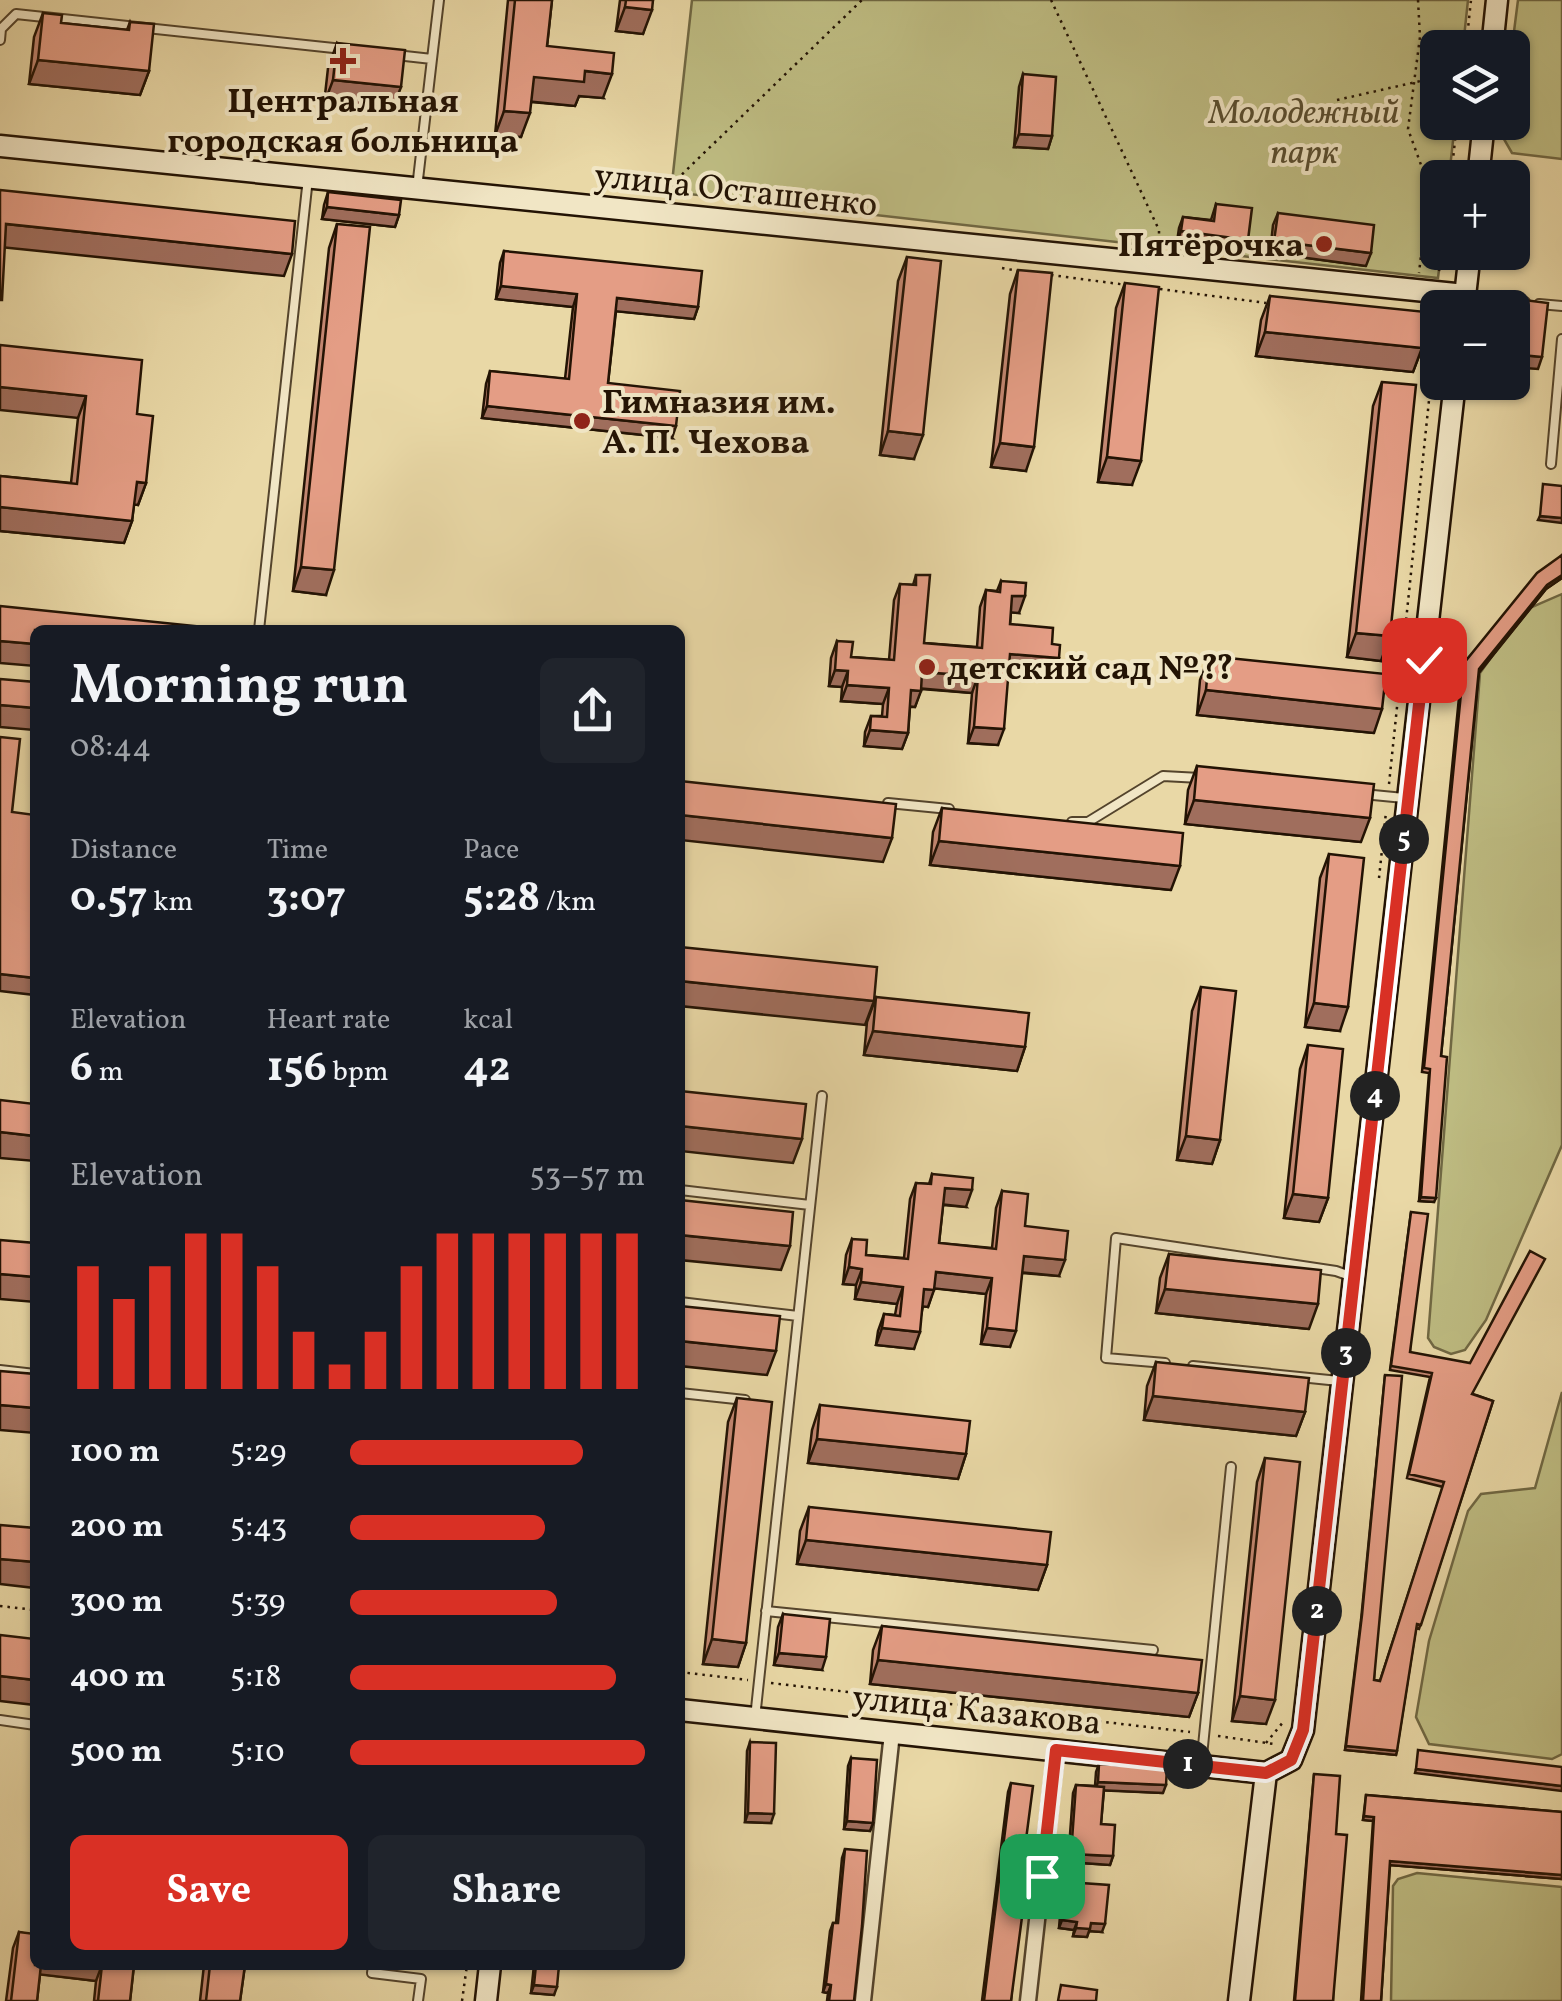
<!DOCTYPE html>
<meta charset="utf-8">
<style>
:root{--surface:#171b24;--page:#20242c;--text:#f1f3f6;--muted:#9ea1a6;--accent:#d93025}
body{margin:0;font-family:Vollkorn,serif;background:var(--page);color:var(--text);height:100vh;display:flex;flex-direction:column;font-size:38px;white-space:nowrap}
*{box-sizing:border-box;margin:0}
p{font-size:32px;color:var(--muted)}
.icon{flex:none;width:55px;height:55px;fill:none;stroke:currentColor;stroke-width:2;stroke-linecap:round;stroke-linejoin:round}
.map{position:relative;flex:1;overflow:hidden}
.side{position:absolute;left:30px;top:625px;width:655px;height:1345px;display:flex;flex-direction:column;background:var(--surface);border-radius:15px;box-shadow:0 2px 8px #0004}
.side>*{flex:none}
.buttons{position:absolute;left:1420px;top:30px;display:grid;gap:20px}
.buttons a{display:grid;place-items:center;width:110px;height:110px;border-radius:15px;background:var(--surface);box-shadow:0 2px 8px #0004;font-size:50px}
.pin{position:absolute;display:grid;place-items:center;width:85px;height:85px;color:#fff;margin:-42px;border-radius:20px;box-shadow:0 5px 15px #0006}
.km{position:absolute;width:50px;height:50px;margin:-25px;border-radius:50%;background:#222;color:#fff;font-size:28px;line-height:50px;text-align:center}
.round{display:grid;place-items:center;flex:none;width:105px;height:105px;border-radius:15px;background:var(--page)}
.summary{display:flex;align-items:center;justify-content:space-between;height:170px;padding:0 40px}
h1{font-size:55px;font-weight:700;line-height:75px}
.stats{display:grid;grid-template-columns:repeat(3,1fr);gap:15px;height:170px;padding:10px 40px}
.stats div{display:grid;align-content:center}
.stats b{font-size:42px;font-weight:700}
.stats small{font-size:28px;font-weight:400}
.stats p{font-size:28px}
.chart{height:280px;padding:20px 40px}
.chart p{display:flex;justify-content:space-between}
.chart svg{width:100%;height:180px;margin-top:10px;stroke:var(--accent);stroke-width:6}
.button{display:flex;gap:20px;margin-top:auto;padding:20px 40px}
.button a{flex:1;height:115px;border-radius:15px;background:var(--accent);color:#fff;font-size:40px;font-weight:700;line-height:115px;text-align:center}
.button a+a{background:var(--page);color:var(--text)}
ul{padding:0 40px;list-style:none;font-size:32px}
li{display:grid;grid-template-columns:160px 120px 1fr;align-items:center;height:75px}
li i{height:25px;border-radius:12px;background:var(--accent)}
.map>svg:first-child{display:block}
.green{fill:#bebc82;stroke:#706843;stroke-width:2.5}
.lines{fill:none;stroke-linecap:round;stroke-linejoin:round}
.lane-casing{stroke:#54442c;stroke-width:12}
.street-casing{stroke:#54442c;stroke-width:19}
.secondary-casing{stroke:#231304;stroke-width:25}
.path{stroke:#231304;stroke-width:2.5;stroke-dasharray:2.5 5;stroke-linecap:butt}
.lane{stroke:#f1e6c5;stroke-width:8}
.street{stroke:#f1e6c5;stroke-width:14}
.secondary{stroke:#f1e6c5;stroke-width:20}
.wall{fill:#c48772;stroke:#231304;stroke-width:2.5}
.shaded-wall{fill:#a06e5d;stroke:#231304;stroke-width:2.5}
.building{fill:#e49d85;stroke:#231304;stroke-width:2.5}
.route-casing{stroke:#fff;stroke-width:20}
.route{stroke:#d93025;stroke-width:12}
.poi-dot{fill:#8f2418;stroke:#f1e6c5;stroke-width:4}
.labels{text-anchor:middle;stroke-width:8;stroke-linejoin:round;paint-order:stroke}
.poi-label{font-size:35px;font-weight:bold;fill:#231304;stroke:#f1e6c5;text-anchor:start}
.park-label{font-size:35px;font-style:italic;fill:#594e30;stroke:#f1e6c5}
.street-label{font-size:35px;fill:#231304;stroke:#f1e6c5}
</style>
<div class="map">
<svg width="1562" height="2001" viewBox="0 0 1562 2001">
<rect width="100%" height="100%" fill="#e9d8a6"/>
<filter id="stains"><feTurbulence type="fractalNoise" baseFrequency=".002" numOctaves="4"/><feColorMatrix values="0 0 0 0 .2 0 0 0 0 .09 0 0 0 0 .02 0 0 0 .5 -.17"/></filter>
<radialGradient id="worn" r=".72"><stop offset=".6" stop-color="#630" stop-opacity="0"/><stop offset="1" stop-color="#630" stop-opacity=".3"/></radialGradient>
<path class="green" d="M692,0h776l-5,47 -25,1v74l17,1 -6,54 -11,1v74l3,1 -3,25 -767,-86z
M1518,0h44v159l-50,-6 -11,-19 1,-11 10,-1v-75z
M1562,594v551l-76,175 -21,30 -14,4 -17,-7 -6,-9 52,-665 45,-63z
M1562,1392v362l-10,5 -123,-15 -13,-27 13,-76 39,-130 13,-17 54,-6z
M1417,1873l145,14v114h-171l2,-115 5,-7z"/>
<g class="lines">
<g class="lane-casing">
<path id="lane" d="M0,40l1,-11 15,-15 327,35
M396,55l36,4 -15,129
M432,59l7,-59
M1465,295l60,7
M1539,304l23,2
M1551,464l11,-125
M259,630l49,-452
M1363,794l41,4
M888,803l61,6
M1072,822h16l75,-46 37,2
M680,1190l130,15
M680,1302l118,14
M1165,1363l-59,-5 10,-120 220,33 14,5
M1193,1366l146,15
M0,1370l35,4
M680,1393l65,7
M766,1611l387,39
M755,1718l67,-622
M0,1720l35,5
M1201,1766l30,-299
M373,1965l-1,8 49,6 -3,22"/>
</g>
<g class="street-casing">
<path id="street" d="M863,2001l29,-268
M1028,2001l28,-251"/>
</g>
<g class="secondary-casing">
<path id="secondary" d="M1492,48l5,-48
M0,146l1465,149
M1478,178l6,-56
M1464,305l6,-53
M680,1710l586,63
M1266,1773l25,-13 12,-30 152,-1348
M486,2001l4,-36
M1239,2001l27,-228"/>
</g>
<path class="path" d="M1051,0l108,230v14
M1418,0l2,37 -12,92 21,58 -10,86
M1466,48l5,-48
M1337,100l101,-23
M1451,178l6,-56
M673,193v-10l189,-183
M1002,268l16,3
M1439,271l3,-19
M1051,275l76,10
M1160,289l106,14
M1423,323l13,2
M1389,784l49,-470
M1379,878l7,-66
M0,1606l35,4
M680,1672l68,8
M771,1683l419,49
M1218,1736l56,8
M1266,1743l18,-22
M462,2001l5,-36"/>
<use href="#lane" class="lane"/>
<use href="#street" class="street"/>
<use href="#secondary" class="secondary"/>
</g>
<path class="wall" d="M508,0h44l-5,46 56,52 -24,-2 -4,10 -44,-4 -10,35 -26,-2z
M620,0h33l-10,34 -27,-3z
M43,13l18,10 66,7 3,-8 19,49 -9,24 -111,-11 5,-47z
M337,43l55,68 -68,-7 4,-36z
M1023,74l29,62 -4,13 -34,-2 5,-60z
M328,192l71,23 -4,12 -73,-8 2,-14z
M1216,204l32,36 -4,11 -67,-9 2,-14 4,-11 28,3z
M1278,213l88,53 -96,-13 3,-28z
M337,224l-11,371 -33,-4 36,-343z
M504,251l194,56 -4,12 -78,-8 -8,72 64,55 -190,-20 4,-34 4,-13 75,8 8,-72 -77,-8 4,-36z
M907,257l7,202 -34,-4 18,-174z
M1018,270l8,201 -35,-4 19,-173z
M1125,283l7,202 -34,-3 18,-174z
M1270,296l152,52 -9,24 -157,-16 5,-36z
M0,345l137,69 9,69 -8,22 -4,-1 -2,17 -8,22 -124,-12v-55l71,7 7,-65z
M1382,382l-1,279 -34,-4 26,-251z
M1562,555v23l-16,11 -67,83 -38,384 -7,146 -15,-1 10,-128 -7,-1 40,-405 2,-4z
M916,575l8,68 53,4 3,-40 6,-17 11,1 4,-10 18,32 -8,-1 -1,12 42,20 1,30 -45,-3 -10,74 -30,-2 4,-50 -51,-4 -6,18h-5l-2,26 -6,16 -38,-3 1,-14 6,-16h11l1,-12 -42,-3 1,-14 -13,-1 2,-28 6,-17 14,16 38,3 5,-60 6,-16 13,1z
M1209,656l165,77 -177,-18 3,-35z
M1197,766l164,76 -176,-18 3,-34z
M942,808l229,82 -241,-25 3,-33z
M1329,854l11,177 -35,-4 15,-149z
M1201,987l19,153 -8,24 -35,-4 15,-149z
M876,997l149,50 -8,24 -153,-16 3,-33z
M1308,1045l20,153 -9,24 -35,-4 16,-149z
M932,1174l34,33 -23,-2 -4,38 53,5 4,-40 6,-17 57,85 -37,-3 -12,74 -29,-3 5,-50 -52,-6 -6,19 -5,-1 -9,43 -38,-4 2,-14 6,-17 11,1 2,-11 -42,-5 1,-14 -13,-1 3,-29 6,-16 14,16 38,3 6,-59 6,-16 13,1z
M1411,1212l-1,140 63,42 20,7 -74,228 -3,-1 -20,127 -51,-5 16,-130 24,-245 -11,305 6,1 63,-194 -36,-9 23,-101 -40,-7z
M1169,1254l140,75 -153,-16 4,-35z
M1156,1362l149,50 -9,24 -152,-16 3,-34z
M737,1398l9,245 -8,24 -35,-3 25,-242z
M820,1405l146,49 -8,25 -150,-16 4,-33z
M1265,1458l1,266 -34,-3 25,-239z
M809,1507l238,58 -9,25 -241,-26 3,-33z
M783,1614l39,56 -48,-5 4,-38z
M882,1626l316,67 -9,24 -319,-33 3,-34z
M750,1742l21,81 -26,-1 2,-71z
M851,1758l22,65 -3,8 -26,-2 4,-63z
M1099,1764l64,29 -59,-3 -3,34 12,32 -3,9 -42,-3 5,-69 3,-8 19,1 1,-14z
M1314,1774l22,60 -3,167h-39z
M1011,1783l13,72 -13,146h-29l26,-209z
M1366,1795l196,17v67l-172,-14 -9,136h-20l12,-180 -10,-1z
M845,1849l9,152h-27l1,-8 -5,-1 7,-61 3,-8h3l6,-65z
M1067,1882l35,50 -13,-1 -2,6 -14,-1 1,-6 -15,-2 1,-12 3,-9 1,-17z
M19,1932l115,33 -4,36h-36l2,-20 -56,-7 -3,27h-31l7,-53z
M204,1965h41l-5,36h-40z
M534,1965h25l-5,30 -23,-2z"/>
<path class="shaded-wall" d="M625,7l27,3 -9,24 -27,-3z
M38,60l111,11 -9,24 -111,-11z
M585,71l27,3 -9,24 -24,-2 -4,10 -50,-5 9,-24z
M333,80l68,7 -9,24 -68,-7z
M504,111l26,2 -9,24 -26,-2z
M1019,134l33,2 -4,13 -34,-2z
M327,207l72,8 -4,12 -73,-8z
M6,224l286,30 -8,22 -284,-29z
M1181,231l67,9 -4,11 -67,-9z
M1274,241l97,12 -5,13 -96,-13z
M501,286l76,8 -4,13 -77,-8z
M617,298l81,9 -4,12 -81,-8z
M1265,332l157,16 -9,24 -157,-16z
M1512,354l30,3 -4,12 -26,-2z
M0,387l86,9 -8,22 -78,-8z
M487,406l189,20 -4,12 -190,-20z
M888,431l35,4 -9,24 -34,-4z
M1000,443l34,4 -8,24 -35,-4z
M1107,457l34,4 -9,24 -34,-3z
M137,482l9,1 -8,22 -9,-1z
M0,507l132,14 -8,22 -124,-12z
M1540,516l22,2v5l-24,-3z
M301,567l33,3 -8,25 -33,-4z
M1562,575v3l-16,11 -68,85 1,-5 68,-84z
M1012,596h13l-6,17 -13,-1z
M1356,633l34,3 -9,25 -34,-4z
M0,641l35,3v22l-35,-3z
M1010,654l49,4 -6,16 -49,-4z
M835,670l13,1 -6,16 -13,-1z
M922,672l56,4 -6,17 -56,-5z
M847,685l42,3 -6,16 -42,-3z
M911,690l10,1 -6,16 -10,-1z
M1206,690l176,19 -8,24 -177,-18z
M0,705l35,3 -1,22 -34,-3z
M974,727l30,2 -6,16 -30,-2z
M870,730l38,3 -6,16 -38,-3z
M1194,800l176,18 -9,24 -176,-18z
M680,815l212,23 -9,24 -203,-22z
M939,841l241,25 -9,24 -241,-25z
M0,974l35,4v17l-35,-4z
M680,981l194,20 -9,24 -185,-19z
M1314,1003l34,4 -8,24 -35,-4z
M873,1031l152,16 -8,24 -153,-16z
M680,1126l122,13 -9,24 -113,-12z
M0,1132l35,4v25l-35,-3z
M1186,1136l34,4 -8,24 -35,-4z
M945,1188l27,2 -6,17 -27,-3z
M1293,1194l35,4 -9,24 -35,-4z
M1421,1197l15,1 -2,4 -15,-1z
M680,1235l110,11 -9,24 -101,-10z
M1024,1256l41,4 -6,16 -41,-4z
M849,1267l13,2 -6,16 -13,-1z
M936,1272l56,6 -6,16 -56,-6z
M0,1274l35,3v25l-35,-3z
M861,1282l42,5 -6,17 -42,-5z
M924,1289l10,1 -6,17 -10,-1z
M1165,1289l153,15 -9,25 -153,-16z
M882,1328l38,4 -6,17 -38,-4z
M987,1328l29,3 -6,16 -29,-3z
M680,1341l96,10 -9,24 -87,-9z
M1153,1396l152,16 -9,24 -152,-16z
M0,1405l35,3v25l-35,-3z
M817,1439l149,15 -8,25 -150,-16z
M806,1540l241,25 -9,25 -241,-26z
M0,1559l35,3v26l-35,-4z
M712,1639l34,4 -8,24 -35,-3z
M779,1653l47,4 -4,13 -48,-5z
M878,1660l320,33 -9,24 -319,-33z
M0,1676l35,4v25l-35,-4z
M1240,1696l35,4 -9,24 -34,-3z
M1346,1746l51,5 -1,4 -51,-5z
M1416,1769l146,17v5l-147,-18z
M1098,1782l68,3 -3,8 -68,-3z
M748,1813l26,1 -3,9 -26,-1z
M1364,1816l10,1 -1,4 -10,-1z
M847,1821l26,2 -3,8 -26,-2z
M1071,1854l42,2 -3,9 -42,-3z
M1390,1861l172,14v4l-174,-14z
M1062,1920l15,2 -3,8 -15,-2z
M1091,1923l14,1 -3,8 -13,-1 -2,6 -14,-1 3,-8z
M39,1965h63l-6,16 -60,-7z
M826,1984l5,1 -3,8 -5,-1z
M534,1985l23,2 -3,8 -23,-2z"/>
<path class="building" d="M515,0h37l-5,46 67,7 -2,21 -27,-3 -1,11 -50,-5 -4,36 -26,-2z
M626,0h27l-1,10 -27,-3z
M43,13l19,2 -1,8 68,7 1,-8 24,2 -5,47 -111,-11z
M337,43l68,7 -4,37 -68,-7z
M1023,74l33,3 -4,59 -33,-2z
M0,190l295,31 -3,33 -286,-30 -4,76h-2z
M328,192l73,8 -2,15 -72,-8z
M1216,204l36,4 -4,32 -67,-9 2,-14 31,4z
M1278,213l96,12 -3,28 -97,-12z
M337,224l33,3 -36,343 -33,-3z
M504,251l198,20 -4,36 -81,-9 -9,85 72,8 -4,35 -189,-20 3,-35 79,8 8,-85 -76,-8z
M907,257l34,4 -18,174 -35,-4z
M1018,270l34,3 -18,174 -34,-4z
M1125,283l34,4 -18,174 -34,-4z
M1270,296l156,16 -4,36 -157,-16z
M1516,299l32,4 -6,54 -30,-3v-19z
M0,345l142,15 -5,54 16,2 -7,67 -9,-1 -5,39 -132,-14v-31l77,8 9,-88 -86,-9z
M1382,382l34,3 -26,251 -34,-3z
M1543,484l19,2v32l-22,-2z
M1562,555v20l-15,10 -68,84 -38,387 6,1 -11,141 -15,-1 9,-128 -6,-1 40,-405 73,-90z
M916,575h14l-6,68 58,5 4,-58 14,2 1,-11 25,2 -1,13h-13l-2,28 43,4 -1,16 8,1 -1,13 -49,-4 -6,75 -30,-2 4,-51 -56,-4 -1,19 -10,-1 -3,43 -38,-3 1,-14 16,1 2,-29 -42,-3 1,-14 -13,-1 2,-29 16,1 -2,15 43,3 6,-76 16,1z
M0,606l233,24h-198v14l-35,-3z
M1209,656l177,18 -4,35 -176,-19z
M0,679l35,3v26l-35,-3z
M0,737l20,2 -8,73 23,3v163l-35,-4z
M1197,766l177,18 -4,34 -176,-18z
M680,781l216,23 -4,34 -212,-23z
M942,808l241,25 -3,33 -241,-25z
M1329,854l35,4 -16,149 -34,-4z
M680,947l197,20 -3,34 -194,-20z
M1201,987l35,4 -16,149 -34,-4z
M876,997l153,16 -4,34 -152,-16z
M1308,1045l35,4 -15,149 -35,-4z
M680,1091l126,13 -4,35 -122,-13z
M0,1100l35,4v32l-35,-4z
M932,1174l41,4 -1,12 -27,-2 -6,55 57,6 6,-58 26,3 -3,32 43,5 -3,29 -41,-4 -8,75 -29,-3 5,-50 -56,-6 -2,18 -10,-1 -4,43 -38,-4 2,-14 16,2 3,-29 -42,-5 1,-13 -13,-2 3,-28 15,1 -1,15 42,4 8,-76 15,1z
M680,1200l113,12 -3,34 -110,-11z
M1411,1212l17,2 -18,138 60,11 60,-112 15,8 -73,135 21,7 -72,224 -4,-1 -20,127 -51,-5 16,-131 23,-240 17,1 -28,304 6,1 64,-199 -35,-8 23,-101 -41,-7z
M0,1240l35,3v34l-35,-3z
M1169,1254l152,16 -3,34 -153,-15z
M680,1306l100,10 -4,35 -96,-10z
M1156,1362l153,16 -4,34 -152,-16z
M0,1371l35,3v34l-35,-3z
M737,1398l35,4 -26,241 -34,-4z
M820,1405l150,16 -4,33 -149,-15z
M1265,1458l35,4 -25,238 -35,-4z
M809,1507l242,25 -4,33 -241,-25z
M0,1525l35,3v34l-35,-3z
M783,1614l47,5 -4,38 -47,-4z
M882,1626l320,34 -4,33 -320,-33z
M0,1635l35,4v41l-35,-4z
M750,1742l26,1 -2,71 -26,-1z
M1418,1750l144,17v19l-146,-17z
M851,1758l26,2 -4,63 -26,-2z
M1099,1764l68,4 -1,17 -68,-3z
M1314,1774l26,2 -4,58 11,1 -14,166h-38z
M1011,1783l22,3 -9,69 6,1 -19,145h-27z
M1076,1785l28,2 -3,37 14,1 -2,31 -42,-2z
M1366,1795l196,17v63l-172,-14 -9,140h-18l11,-184 -10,-1z
M845,1849l22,2 -5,75 -8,75h-25l2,-16 -5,-1 7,-61h5z
M1067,1882l42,3 -4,39 -14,-1 -1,6 -14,-1 1,-6 -15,-2 1,-13 2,1z
M19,1932l16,2v31h6l-4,36h-26z
M102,1965h32l-4,36h-32z
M210,1965h35l-5,36h-34z
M536,1965h23l-2,22 -23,-2z
M1061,1985l36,5 -1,11h-38z"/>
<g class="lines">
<g class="route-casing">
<path id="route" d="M1042,1876l14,-126 210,23 25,-13 12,-30 121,-1070"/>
</g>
<use href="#route" class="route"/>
</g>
<g class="poi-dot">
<path d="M338 46h10v10h10v10h-10v10h-10v-10h-10v-10h10z"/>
<circle cx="1324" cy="244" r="10"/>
<circle cx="582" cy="421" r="10"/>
<circle cx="927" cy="667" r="10"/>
</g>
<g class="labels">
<g class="poi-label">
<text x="343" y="112" text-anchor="middle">Центральная<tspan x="343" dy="40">городская больница</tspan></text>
<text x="1304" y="256" text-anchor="end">Пятёрочка</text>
<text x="602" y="413">Гимназия им.<tspan x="602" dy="40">А. П. Чехова</tspan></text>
<text x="947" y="679">детский сад №??</text>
</g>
<g class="park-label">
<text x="1304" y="123">Молодежный<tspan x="1304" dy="40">парк</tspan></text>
</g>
<g class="street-label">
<text transform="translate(736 189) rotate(6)" y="12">улица Осташенко</text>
<text transform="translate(977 1709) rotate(6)" y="12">улица Казакова</text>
</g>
</g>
<rect width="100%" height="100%" filter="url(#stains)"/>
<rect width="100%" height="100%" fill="url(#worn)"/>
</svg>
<div class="buttons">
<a><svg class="icon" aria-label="layers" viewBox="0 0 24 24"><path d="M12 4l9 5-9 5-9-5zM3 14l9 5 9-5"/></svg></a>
<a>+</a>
<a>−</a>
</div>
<div class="pin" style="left:1042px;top:1876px;background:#1e9e55"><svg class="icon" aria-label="arrive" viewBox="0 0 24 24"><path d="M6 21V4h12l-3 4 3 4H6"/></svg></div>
<div class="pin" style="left:1424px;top:660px;background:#d93025"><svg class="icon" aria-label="check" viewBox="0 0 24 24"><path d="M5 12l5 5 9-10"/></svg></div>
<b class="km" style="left:1188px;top:1764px">1</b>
<b class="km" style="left:1317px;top:1611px">2</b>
<b class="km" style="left:1346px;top:1353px">3</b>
<b class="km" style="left:1375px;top:1096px">4</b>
<b class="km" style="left:1404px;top:839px">5</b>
<section class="side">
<div class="summary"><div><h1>Morning run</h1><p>08:44</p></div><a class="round"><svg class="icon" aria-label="share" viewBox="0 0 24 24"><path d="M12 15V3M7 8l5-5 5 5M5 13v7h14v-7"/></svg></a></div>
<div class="stats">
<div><p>Distance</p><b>0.57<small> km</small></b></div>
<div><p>Time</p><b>3:07</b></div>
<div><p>Pace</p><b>5:28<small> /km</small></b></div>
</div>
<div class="stats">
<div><p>Elevation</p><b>6<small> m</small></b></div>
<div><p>Heart rate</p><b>156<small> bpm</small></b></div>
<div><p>kcal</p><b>42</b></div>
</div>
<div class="chart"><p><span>Elevation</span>53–57 m</p>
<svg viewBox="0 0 160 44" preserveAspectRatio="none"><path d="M5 44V14M15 44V22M25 44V14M35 44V6M45 44V6M55 44V14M65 44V30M75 44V38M85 44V30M95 44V14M105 44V6M115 44V6M125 44V6M135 44V6M145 44V6M155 44V6"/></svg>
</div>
<ul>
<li><b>100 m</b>5:29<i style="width:79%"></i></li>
<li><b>200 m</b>5:43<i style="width:66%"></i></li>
<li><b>300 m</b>5:39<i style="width:70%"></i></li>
<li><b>400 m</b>5:18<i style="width:90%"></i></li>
<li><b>500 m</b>5:10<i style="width:100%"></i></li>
</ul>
<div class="button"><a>Save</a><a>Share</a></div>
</section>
</div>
